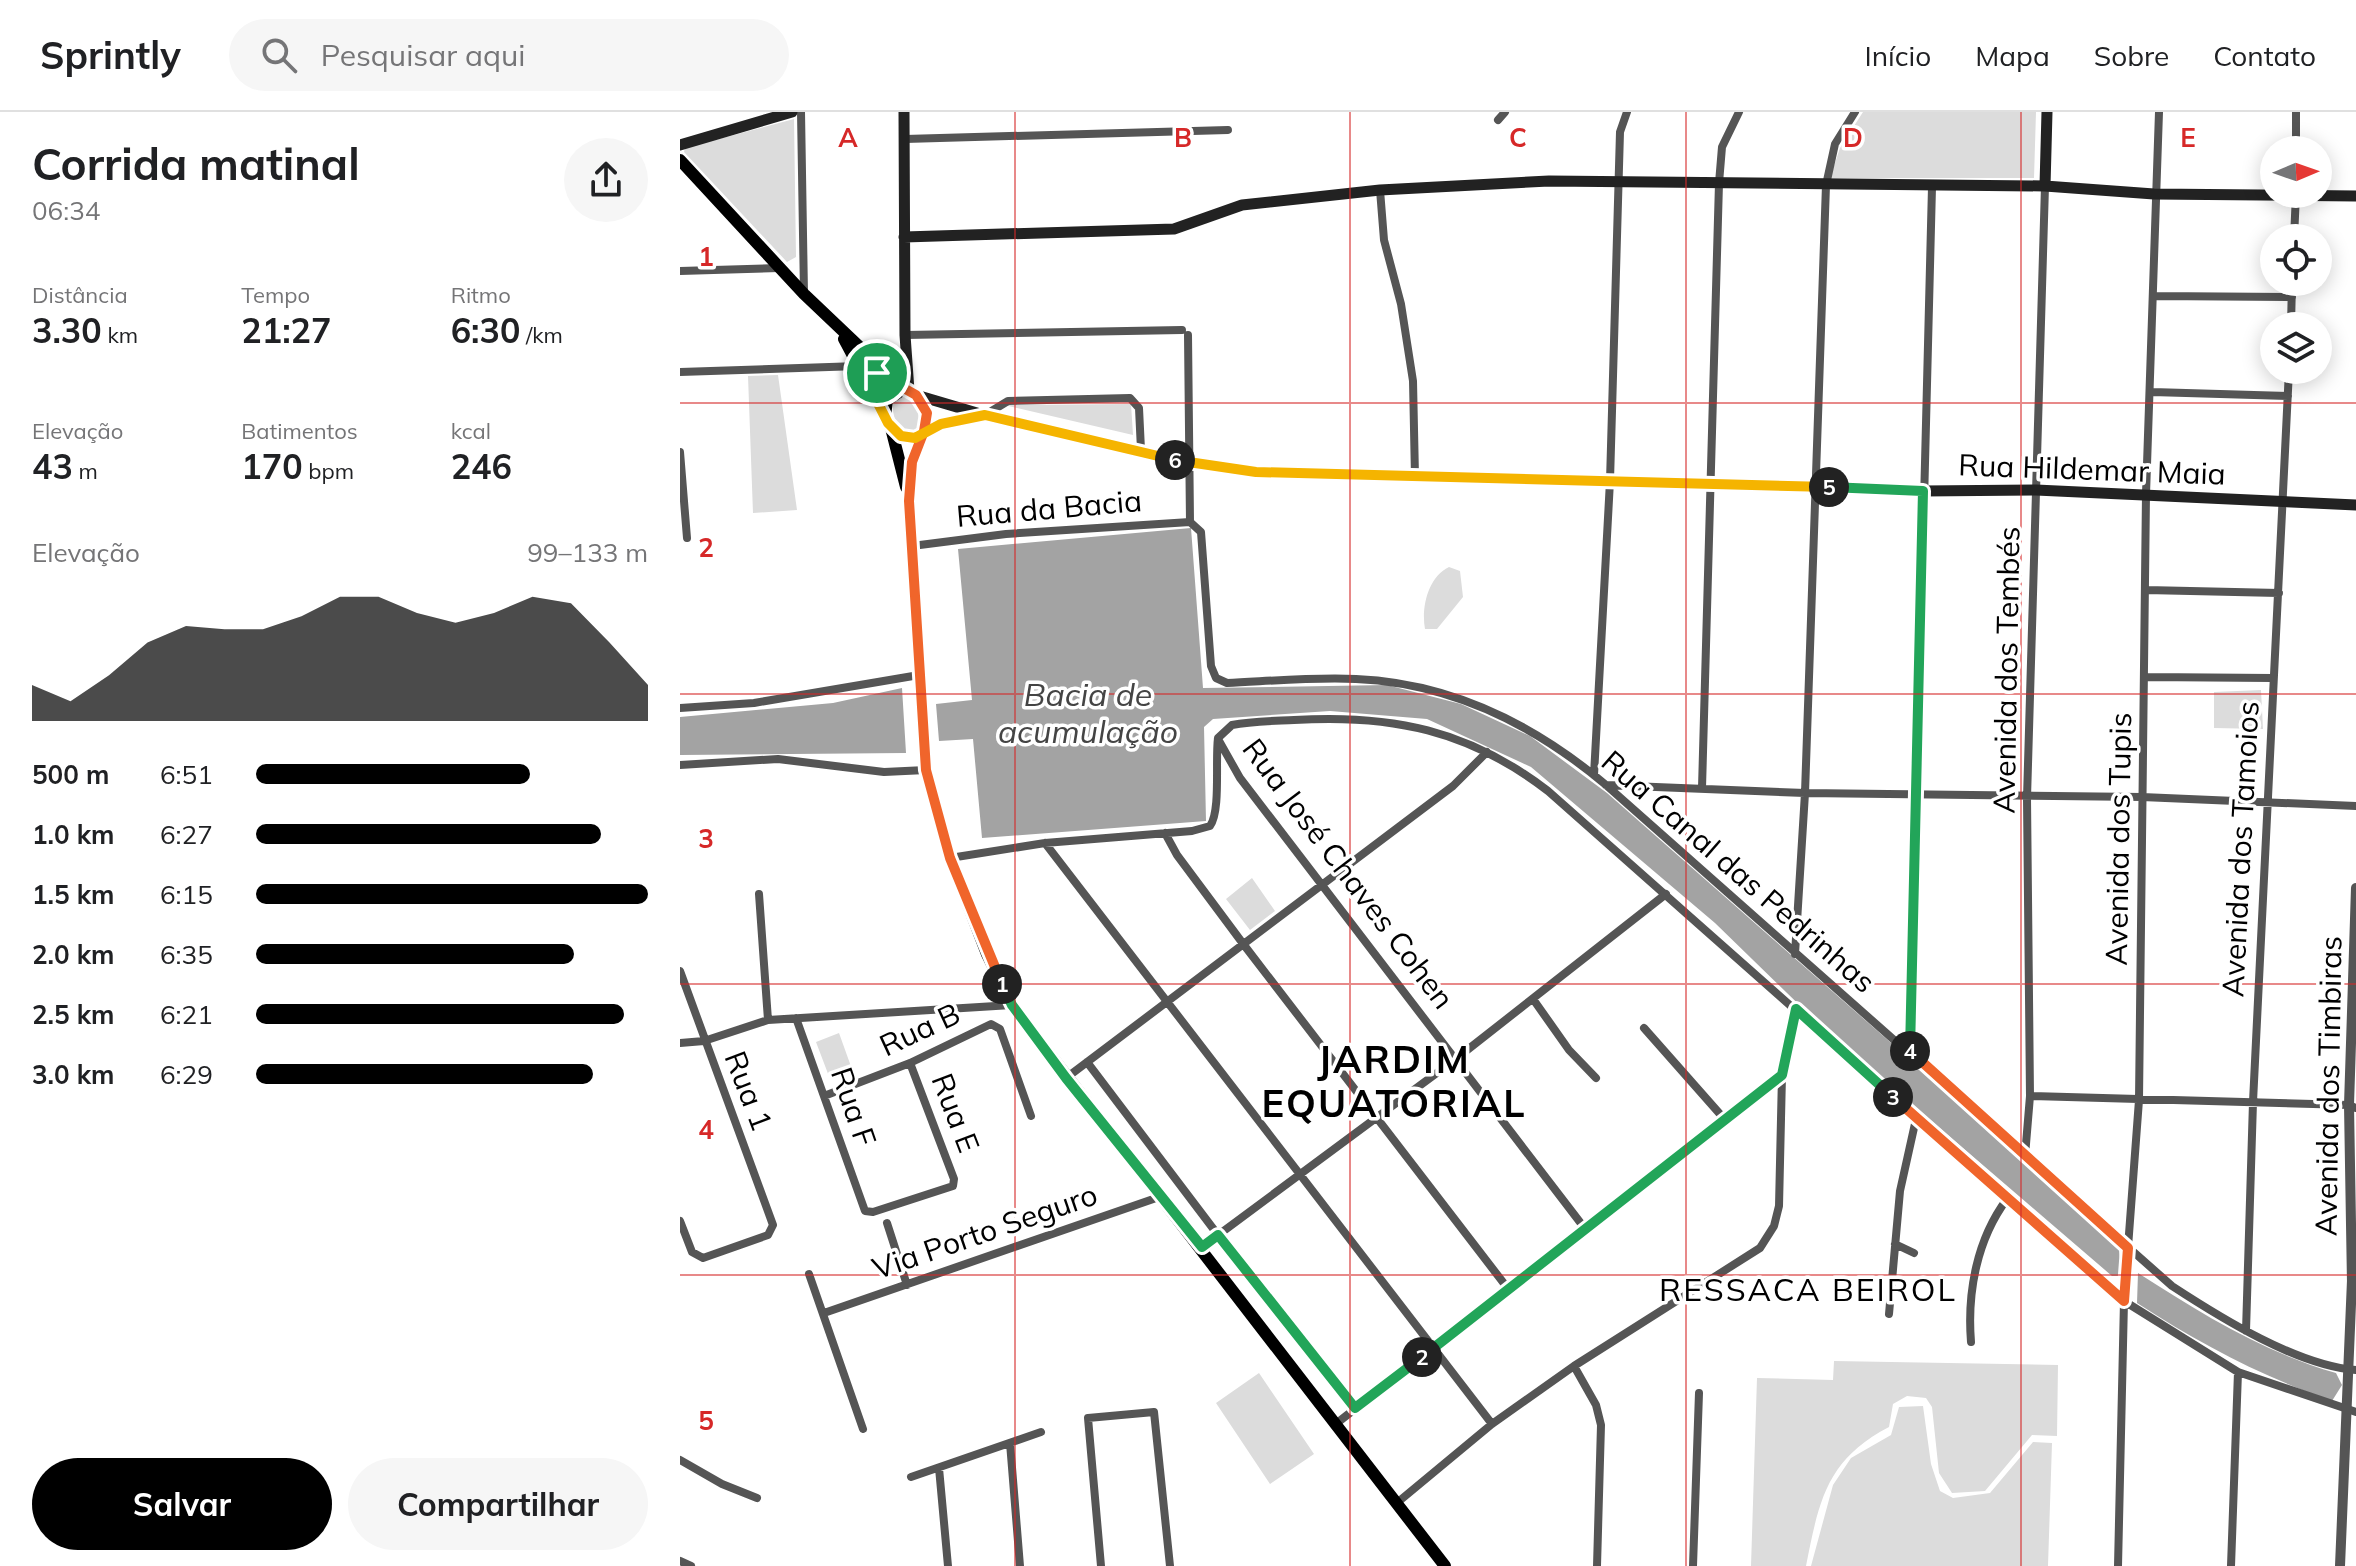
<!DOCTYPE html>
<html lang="pt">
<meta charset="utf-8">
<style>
:root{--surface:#fff;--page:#f6f6f6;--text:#202124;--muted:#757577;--line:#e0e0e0;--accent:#000}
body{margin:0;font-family:Mulish,sans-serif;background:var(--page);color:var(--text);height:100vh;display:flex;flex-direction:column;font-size:30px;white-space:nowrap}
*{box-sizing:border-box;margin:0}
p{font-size:26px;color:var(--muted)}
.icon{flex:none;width:44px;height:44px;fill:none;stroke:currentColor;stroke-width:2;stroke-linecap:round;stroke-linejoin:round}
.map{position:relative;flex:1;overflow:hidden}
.side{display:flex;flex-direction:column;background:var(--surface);width:680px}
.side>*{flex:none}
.needle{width:52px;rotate:88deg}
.buttons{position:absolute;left:1580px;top:24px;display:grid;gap:16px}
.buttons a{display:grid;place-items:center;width:72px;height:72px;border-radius:50%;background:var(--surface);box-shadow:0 4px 20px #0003;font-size:40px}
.pin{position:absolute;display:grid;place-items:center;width:68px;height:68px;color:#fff;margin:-34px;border:4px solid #fff;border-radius:50%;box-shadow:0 2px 8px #0007}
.km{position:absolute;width:40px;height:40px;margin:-20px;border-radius:50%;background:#222;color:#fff;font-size:22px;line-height:40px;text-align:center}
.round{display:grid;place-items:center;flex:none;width:84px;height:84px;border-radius:42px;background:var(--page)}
.overview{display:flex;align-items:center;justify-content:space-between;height:136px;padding:0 32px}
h1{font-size:44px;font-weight:700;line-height:60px}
.stats{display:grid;grid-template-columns:repeat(3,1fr);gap:12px;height:136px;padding:8px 32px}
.stats div{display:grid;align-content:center}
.stats b{font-size:34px;font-weight:700}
.stats small{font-size:22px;font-weight:400}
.stats p{font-size:22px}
.chart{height:224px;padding:16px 32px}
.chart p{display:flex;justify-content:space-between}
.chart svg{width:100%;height:144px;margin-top:8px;fill:var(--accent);opacity:.7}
.action{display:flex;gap:16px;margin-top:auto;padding:16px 32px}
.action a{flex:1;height:92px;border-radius:48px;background:var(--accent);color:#fff;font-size:32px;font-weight:700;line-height:92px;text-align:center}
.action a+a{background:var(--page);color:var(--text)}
ul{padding:0 32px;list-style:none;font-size:26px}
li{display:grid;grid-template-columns:128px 96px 1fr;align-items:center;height:60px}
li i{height:20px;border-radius:10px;background:var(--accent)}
header{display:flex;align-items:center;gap:48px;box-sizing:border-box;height:112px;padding:0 40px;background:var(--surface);border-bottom:2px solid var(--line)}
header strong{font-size:38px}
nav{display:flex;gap:44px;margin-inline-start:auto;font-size:28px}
.search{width:560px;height:72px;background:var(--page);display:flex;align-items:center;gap:20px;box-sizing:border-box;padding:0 28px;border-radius:44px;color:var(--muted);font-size:30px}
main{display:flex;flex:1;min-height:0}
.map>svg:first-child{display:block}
.green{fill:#dcdcdc}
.water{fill:#a3a3a3}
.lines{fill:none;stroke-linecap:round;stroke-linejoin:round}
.minor{stroke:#555;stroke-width:8}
.tertiary{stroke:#555;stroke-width:10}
.secondary{stroke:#222;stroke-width:11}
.primary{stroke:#000;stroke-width:12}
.split-1-casing{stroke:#fff;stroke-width:16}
.split-2-casing{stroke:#fff;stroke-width:16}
.split-3-casing{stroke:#fff;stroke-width:16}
.split-4-casing{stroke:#fff;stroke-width:16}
.split-5-casing{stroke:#fff;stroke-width:16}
.split-6-casing{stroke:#fff;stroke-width:16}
.split-7-casing{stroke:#fff;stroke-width:16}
.split-1{stroke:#f0652b;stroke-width:10}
.split-2{stroke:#22a559;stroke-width:10}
.split-3{stroke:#22a559;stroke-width:10}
.split-4{stroke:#f0652b;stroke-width:10}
.split-5{stroke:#22a559;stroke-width:10}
.split-6{stroke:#f5b400;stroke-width:10}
.split-7{stroke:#f5b400;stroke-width:10}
.grid{fill:none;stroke:#d62828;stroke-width:2;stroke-opacity:0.55}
.labels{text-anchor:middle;stroke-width:7;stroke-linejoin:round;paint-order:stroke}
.street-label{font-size:30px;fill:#000;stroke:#fff}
.water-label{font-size:32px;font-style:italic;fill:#444;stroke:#fff}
.neighbourhood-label{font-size:32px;letter-spacing:2px;fill:#000;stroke:#fff}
.district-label{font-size:38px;font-weight:bold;letter-spacing:2px;fill:#000;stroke:#fff}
.grid-label{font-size:26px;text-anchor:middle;font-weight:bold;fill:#d62828;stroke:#fff;stroke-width:7;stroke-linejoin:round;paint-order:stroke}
</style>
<header>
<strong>Sprintly</strong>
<div class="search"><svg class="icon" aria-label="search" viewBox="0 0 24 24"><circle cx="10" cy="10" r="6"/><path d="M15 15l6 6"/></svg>Pesquisar aqui</div>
<nav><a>Início</a><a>Mapa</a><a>Sobre</a><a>Contato</a></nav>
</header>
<main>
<section class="side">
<div class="overview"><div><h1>Corrida matinal</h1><p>06:34</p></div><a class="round"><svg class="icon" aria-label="share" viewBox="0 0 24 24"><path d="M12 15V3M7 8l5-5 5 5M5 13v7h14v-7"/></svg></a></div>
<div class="stats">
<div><p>Distância</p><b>3.30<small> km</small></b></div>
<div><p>Tempo</p><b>21:27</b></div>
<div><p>Ritmo</p><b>6:30<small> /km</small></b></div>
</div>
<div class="stats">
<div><p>Elevação</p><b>43<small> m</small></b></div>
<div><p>Batimentos</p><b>170<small> bpm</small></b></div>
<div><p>kcal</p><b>246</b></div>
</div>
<div class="chart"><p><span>Elevação</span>99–133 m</p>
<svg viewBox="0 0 160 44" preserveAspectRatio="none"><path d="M0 44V33L10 38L20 30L30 20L40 15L50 16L60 16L70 12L80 6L90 6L100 11L110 14L120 11L130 6L140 8L150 20L160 33V44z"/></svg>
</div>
<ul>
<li><b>500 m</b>6:51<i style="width:70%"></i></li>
<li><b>1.0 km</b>6:27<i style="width:88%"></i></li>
<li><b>1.5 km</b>6:15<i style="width:100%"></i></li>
<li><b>2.0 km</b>6:35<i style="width:81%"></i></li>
<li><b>2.5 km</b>6:21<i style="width:94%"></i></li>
<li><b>3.0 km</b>6:29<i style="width:86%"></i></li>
</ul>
<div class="action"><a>Salvar</a><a>Compartilhar</a></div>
</section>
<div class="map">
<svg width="1676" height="1454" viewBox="0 0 1676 1454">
<rect width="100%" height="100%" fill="#fff"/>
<path class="green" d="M1183,0h173l-2,66h-204l10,-30z
M114,7l2,138 -9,5 -103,-110 1,-4z
M98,263l19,135 -44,3 -5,-137z
M225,284l11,9 5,21 -7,7c-17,-3 -24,-18 -20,-34z
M451,292l2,31 -129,-30z
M769,455l11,4 3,26 -26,32h-12c-4,-21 3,-52 24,-62z
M1581,578l2,39 -49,-1v-36z
M572,766l23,33 -25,19 -24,-31z
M159,921l14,39 -23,7 -14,-37z
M1154,1249l224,4 -1,71 -25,-1 -47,56 -33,2 -13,-20 -7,-66 -6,-9 -19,-2 -14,8 -4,23c-63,33 -70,74 -83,139h-55l6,-188 76,2z
M579,1261l55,81 -44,30 -54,-81z
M1243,1294l8,58 9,27 13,7 37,-5 43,-51 19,1 -4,123h-237l22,-81 18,-27 40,-23 8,-28z"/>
<path class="water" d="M511,416l12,160 184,-3 74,19 69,32 77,57 424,373 88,84 3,26h-10l-291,-250 -106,-103 -184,-156 -104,-48 -97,-8 -117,8 -9,8 2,94 -224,17 -9,-99 -34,2 -3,-37 36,-4 -14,-151z
M222,576l4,65 -226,2v-38l153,-14z
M1458,1161c64,41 125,79 198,100l6,12 -10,16c-71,-25 -132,-57 -195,-98z"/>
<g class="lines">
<path class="minor" d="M121,0l3,182
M818,8l7,-8
M225,27l323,-9
M1616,38v-38
M700,78l4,50 17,64 12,77 2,96
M1614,126l2,-44
M0,159l99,-3
M1474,184l138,1
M1611,214l1,-44
M225,223l277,-5
M508,223l2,187
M0,260l179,-6 29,12
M1472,280l136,4
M305,303l23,-14 122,-3 9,10 2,42
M0,340l7,86
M510,410l11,10 10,134 5,12 11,5c43,-2 86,-6 129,-4 95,4 179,46 250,106l566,501c49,32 126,80 184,84
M232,434l94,-12 184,-12
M1466,478l133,3
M1466,565l126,1
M0,596l74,-5 165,-28
M538,627l22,39 346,452
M0,653l98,-6 106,13 42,-2
M914,663l16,-294 10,-349 7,-20
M926,673l199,8 337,4 214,9
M1022,676l17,-605 3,-36 17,-35
M485,721l12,22 67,90 265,345
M365,731l447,581
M270,746l95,-15 147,-12 18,-5c11,-15 5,-66 8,-88l14,-13c20,-4 41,-4 62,-5 97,-6 175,10 254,71l576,510 114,71 118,40
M79,782l9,126
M1115,842l10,-161 21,-608 9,-41 20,-32
M0,859l93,254 -5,10 -65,23 -11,-6 -12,-31
M853,887l36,51 27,28
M116,906l69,193 8,1 80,-26 1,-7 -44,-116
M964,916l83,94
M0,931l24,-2 64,-21 244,-15
M1230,943l22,-868
M407,950l131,173 137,173
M386,966l387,-292 34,-34
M144,984l86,-33 81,-39 9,5 31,87
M1350,984l319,9 7,3
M1345,1044l5,-60 -3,-298 18,-612
M207,1111l20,62
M1215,1132l19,9
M522,1135l255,-189 209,-164
M129,1162l54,155
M144,1201l338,-117
M1209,1202l11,-123 16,-72
M1566,1219l7,-229 36,-732
M1291,1230c-4,-50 6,-103 36,-143
M894,1254l22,39 5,20 -4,141
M657,1311l445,-348
M330,1331l10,123
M0,1348l42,24 35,14
M259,1356l9,98
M231,1365l130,-45
M718,1390l94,-78 82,-58 186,-118 14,-22 5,-20 3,-131 14,-66
M0,1449l11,5
M421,1454l-13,-148 66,-6 16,154
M1013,1454l6,-173
M1438,1454l6,-265 15,-201 7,-606 13,-382
M1551,1454l7,-194"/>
<path class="tertiary" d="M1672,1172l-3,-179 7,-217
M1660,1454l12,-286"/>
<path class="secondary" d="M224,0l1,223 4,56
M0,33l112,-33
M1365,74l2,-74
M224,125l270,-8 68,-24 138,-15 169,-9 496,5 109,8 202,2
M236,283l61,18
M244,319l42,-14 19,-2 181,43 90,14 667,19 113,-1 320,15"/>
<path class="primary" d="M0,48l124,134 101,96
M164,227l40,75
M222,278c21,5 28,22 22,41l-9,7 -19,-5 -11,-17 2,-16z
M211,316l15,59
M242,322l-10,28 -3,39 17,269 24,88 37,96 25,51 433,561"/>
</g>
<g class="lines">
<g class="split-1-casing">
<path id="split-1" d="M197,261l39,22 11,18 -3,18 -12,31 -3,39 17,269 24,88 52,126"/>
</g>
<g class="split-2-casing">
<path id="split-2" d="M322,872l10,21 54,73 136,169 16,-12 137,173 67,-51"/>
</g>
<g class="split-3-casing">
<path id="split-3" d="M742,1245l360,-282 14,-66 97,88"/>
</g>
<g class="split-4-casing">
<path id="split-4" d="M1213,985l231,204 4,-53 -218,-197"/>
</g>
<g class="split-5-casing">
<path id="split-5" d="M1149,375l94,4 -13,560"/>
</g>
<g class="split-6-casing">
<path id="split-6" d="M495,348l81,12 573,15"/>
</g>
<g class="split-7-casing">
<path id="split-7" d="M197,261l-18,-7 29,57 13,13 14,2 26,-14 44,-9 190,45"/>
</g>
<use href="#split-1" class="split-1"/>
<use href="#split-2" class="split-2"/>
<use href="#split-3" class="split-3"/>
<use href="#split-4" class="split-4"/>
<use href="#split-5" class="split-5"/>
<use href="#split-6" class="split-6"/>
<use href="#split-7" class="split-7"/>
</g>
<path class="grid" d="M335,0v1454M670,0v1454M1006,0v1454M1341,0v1454M0,291h1676M0,582h1676M0,872h1676M0,1163h1676"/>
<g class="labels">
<g class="street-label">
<text transform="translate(1412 358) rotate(2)" y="10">Rua Hildemar Maia</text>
<text transform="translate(369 397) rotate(-5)" y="10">Rua da Bacia</text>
<text transform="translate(1327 558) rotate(-89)" y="10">Avenida dos Tembés</text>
<text transform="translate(1439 727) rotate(-89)" y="10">Avenida dos Tupis</text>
<text transform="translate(1561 737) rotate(-87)" y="10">Avenida dos Tamoios</text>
<text transform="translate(1058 760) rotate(41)" y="10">Rua Canal das Pedrinhas</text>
<text transform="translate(668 762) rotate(53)" y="10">Rua José Chaves Cohen</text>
<text transform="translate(240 918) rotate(-25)" y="10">Rua B</text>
<text transform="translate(1649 974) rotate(-89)" y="10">Avenida dos Timbiras</text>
<text transform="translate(68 979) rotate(69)" y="10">Rua 1</text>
<text transform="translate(173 995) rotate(71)" y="10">Rua F</text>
<text transform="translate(275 1001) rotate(69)" y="10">Rua E</text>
<text transform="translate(305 1120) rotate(-19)" y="10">Via Porto Seguro</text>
</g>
<g class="water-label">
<text x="408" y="594">Bacia de<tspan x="408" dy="37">acumulação</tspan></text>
</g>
<g class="neighbourhood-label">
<text x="1128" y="1189">RESSACA BEIROL</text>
</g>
<g class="district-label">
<text x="714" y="961">JARDIM<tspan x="714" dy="44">EQUATORIAL</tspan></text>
</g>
</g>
<g class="grid-label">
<text x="168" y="35">A</text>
<text x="503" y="35">B</text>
<text x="838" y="35">C</text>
<text x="1173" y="35">D</text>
<text x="1508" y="35">E</text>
<text x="26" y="154">1</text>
<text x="26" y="445">2</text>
<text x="26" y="736">3</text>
<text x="26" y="1027">4</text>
<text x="26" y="1318">5</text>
</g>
</svg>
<div class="buttons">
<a><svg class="needle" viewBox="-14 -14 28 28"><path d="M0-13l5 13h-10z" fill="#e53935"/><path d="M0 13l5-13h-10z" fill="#757577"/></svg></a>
<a><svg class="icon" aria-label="locate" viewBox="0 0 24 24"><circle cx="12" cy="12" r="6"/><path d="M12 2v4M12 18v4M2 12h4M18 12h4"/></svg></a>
<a><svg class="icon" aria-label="layers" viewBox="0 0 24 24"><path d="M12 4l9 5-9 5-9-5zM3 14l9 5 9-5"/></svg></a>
</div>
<div class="pin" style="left:197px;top:261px;background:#1e9e55"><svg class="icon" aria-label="arrive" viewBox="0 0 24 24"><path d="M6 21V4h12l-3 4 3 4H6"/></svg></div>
<b class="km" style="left:322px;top:872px">1</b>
<b class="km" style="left:742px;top:1245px">2</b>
<b class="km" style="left:1213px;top:985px">3</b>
<b class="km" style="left:1230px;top:939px">4</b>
<b class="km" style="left:1149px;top:375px">5</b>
<b class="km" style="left:495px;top:348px">6</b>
</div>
</main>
